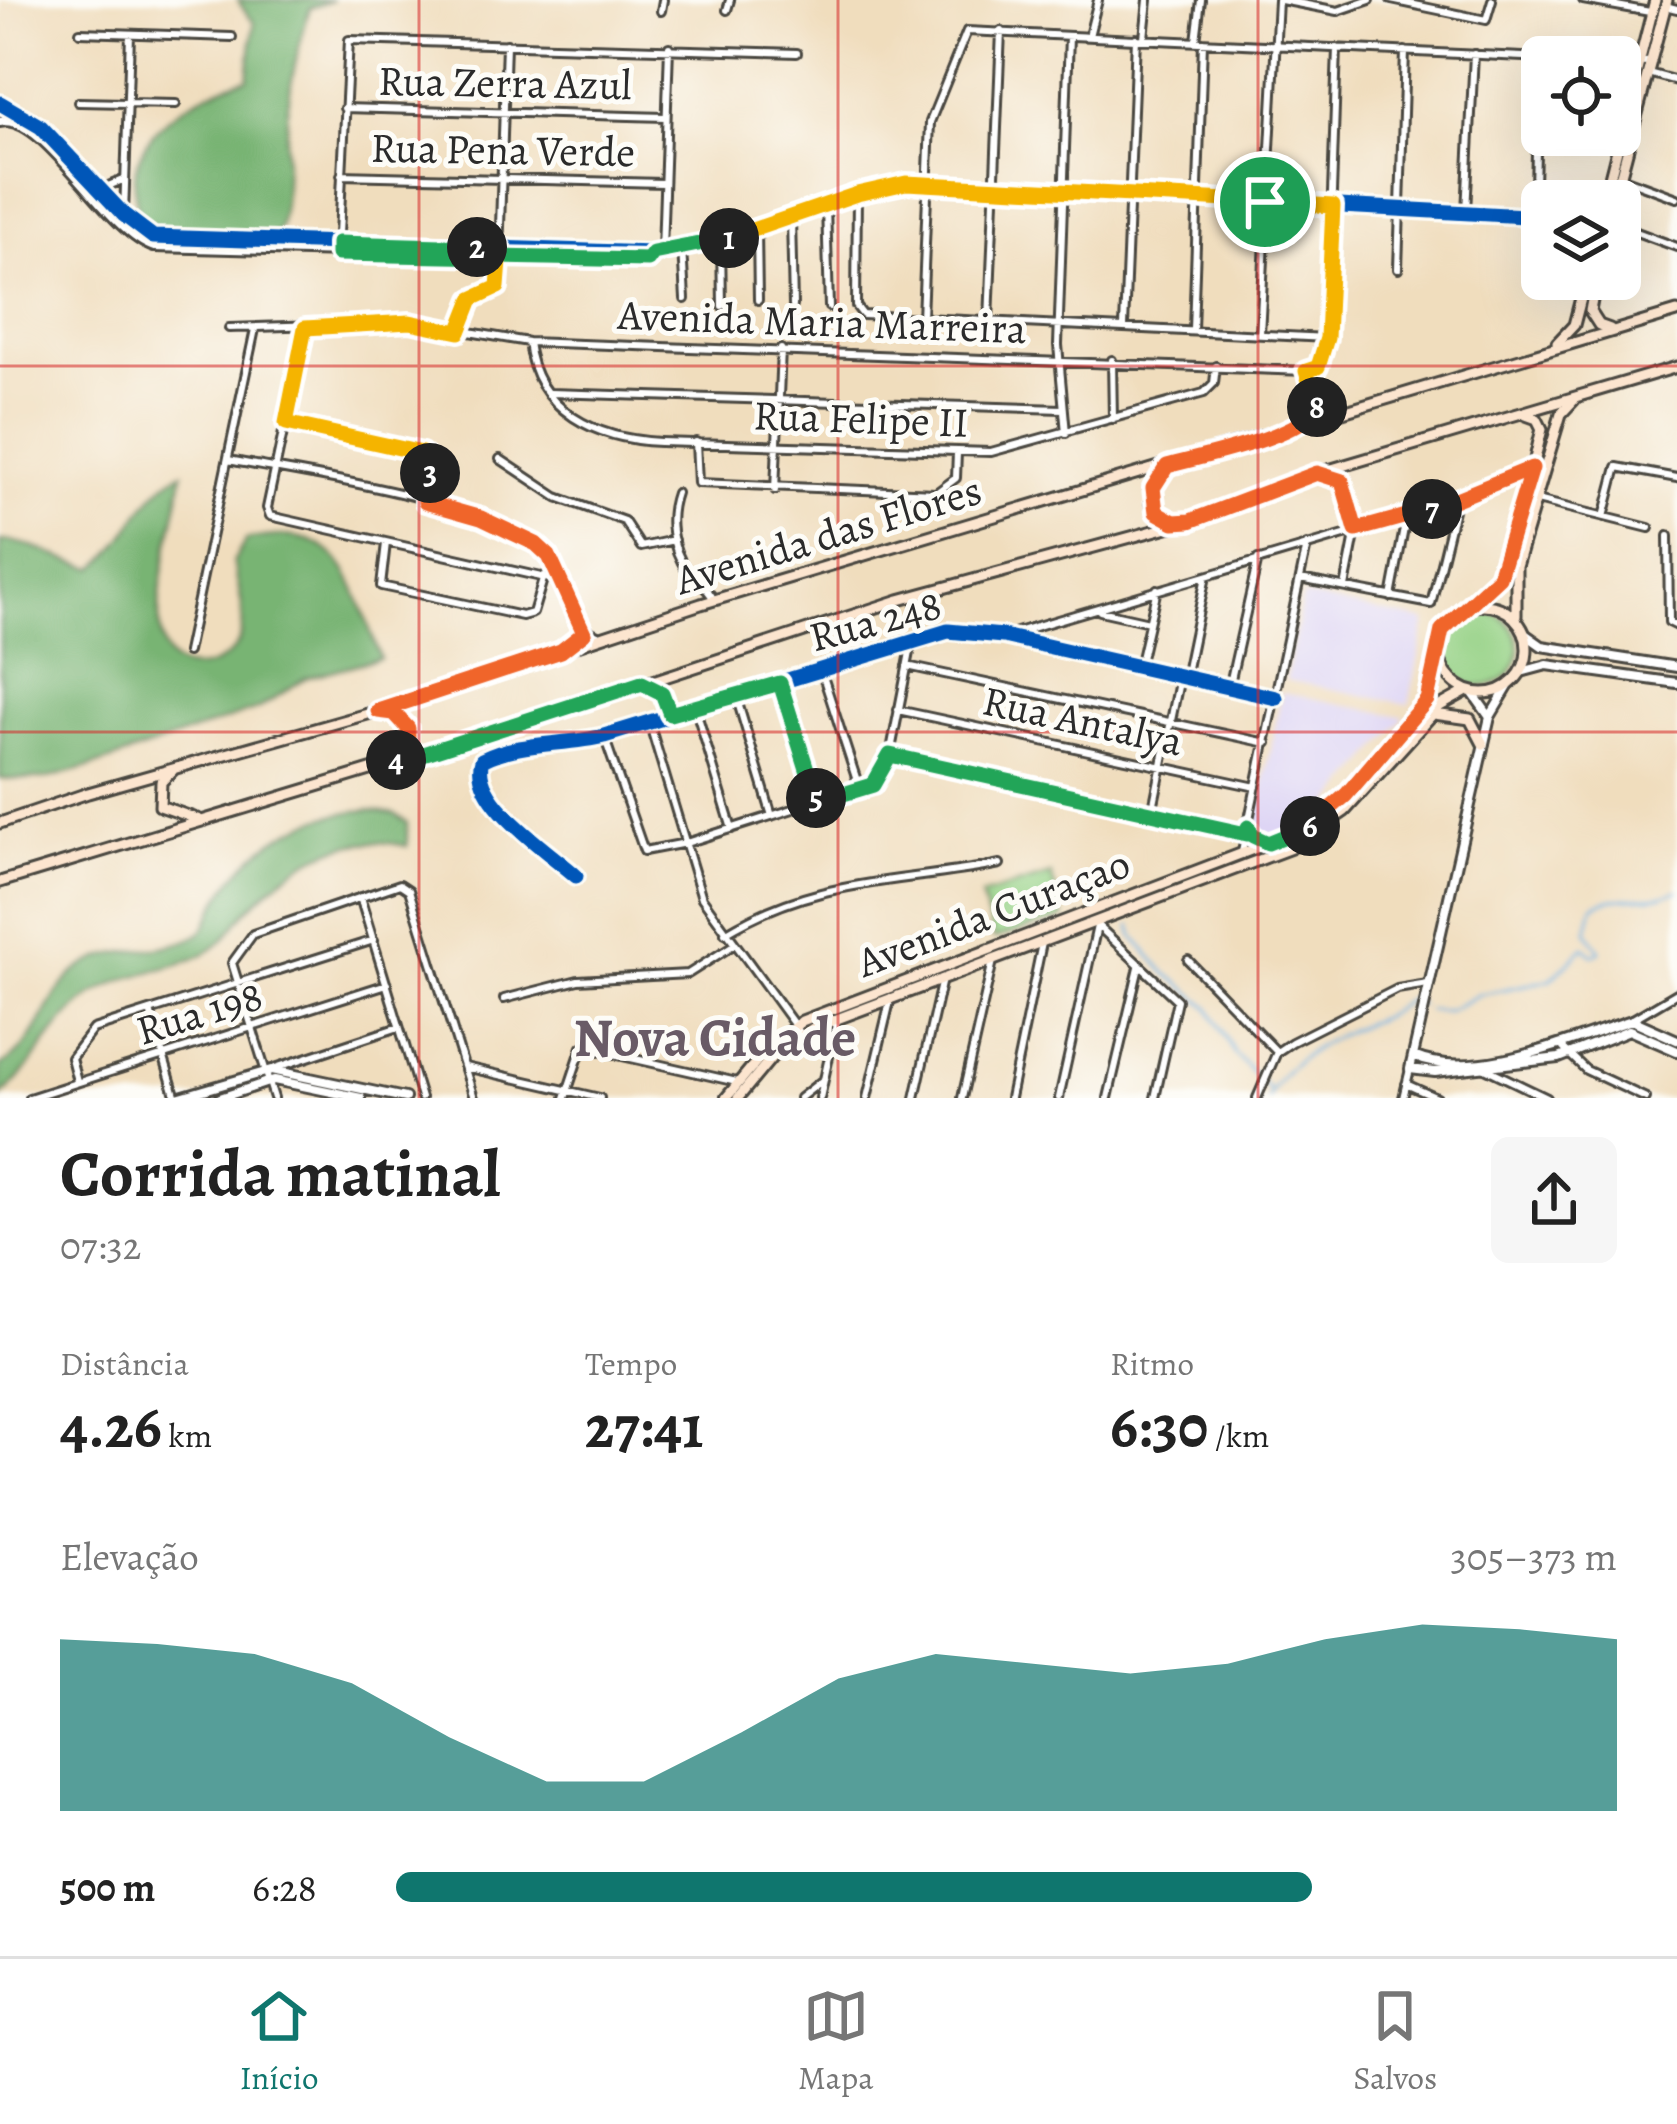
<!DOCTYPE html>
<html lang="pt">
<meta charset="utf-8">
<style>
:root{--surface:#fff;--page:#f6f6f6;--text:#222;--muted:#767676;--line:#e0e0e0;--accent:#0f766e}
body{margin:0;font-family:Alegreya,serif;background:var(--page);color:var(--text);height:100vh;display:flex;flex-direction:column;font-size:45px;white-space:nowrap}
*{box-sizing:border-box;margin:0}
p{font-size:39px;color:var(--muted)}
.icon{flex:none;width:66px;height:66px;fill:none;stroke:currentColor;stroke-width:2;stroke-linecap:round;stroke-linejoin:round}
.map{position:relative;height:1098px;overflow:hidden}
.side{display:flex;flex-direction:column;background:var(--surface);flex:1}
.side>*{flex:none}
.fabs{position:absolute;left:1521px;top:36px;display:grid;gap:24px}
.fabs a{display:grid;place-items:center;width:120px;height:120px;border-radius:18px;background:var(--surface);box-shadow:0 12px 48px #0002;font-size:60px}
.pin{position:absolute;display:grid;place-items:center;width:102px;height:102px;color:#fff;margin:-51px;border:6px solid #fff;border-radius:50%;box-shadow:0 3px 12px #0007}
.km{position:absolute;width:60px;height:60px;margin:-30px;border-radius:50%;background:#222;color:#fff;font-size:33px;line-height:60px;text-align:center}
.round{display:grid;place-items:center;flex:none;width:126px;height:126px;border-radius:18px;background:var(--page)}
.summary{display:flex;align-items:center;justify-content:space-between;height:204px;padding:0 60px}
h1{font-size:66px;font-weight:700;line-height:90px}
.metrics{display:grid;grid-template-columns:repeat(3,1fr);gap:18px;height:204px;padding:12px 60px}
.metrics div{display:grid;align-content:center}
.metrics b{font-size:60px;font-weight:700}
.metrics small{font-size:33px;font-weight:400}
.metrics p{font-size:33px}
.chart{height:336px;padding:24px 60px}
.chart p{display:flex;justify-content:space-between}
.chart svg{width:100%;height:216px;margin-top:12px;fill:var(--accent);opacity:.7}
ul{padding:0 60px;list-style:none;font-size:39px}
li{display:grid;grid-template-columns:192px 144px 1fr;align-items:center;height:90px}
li i{height:30px;border-radius:15px;background:var(--accent)}
.tabs{display:flex;justify-content:space-around;align-items:center;height:168px;border-top:3px solid var(--line);background:var(--surface);font-size:33px;color:var(--muted)}
.tabs a{display:grid;justify-items:center;gap:6px}
.tabs .current{color:var(--accent)}
.map>svg:first-child{display:block}
.built{fill:#ded5f5}
.green{fill:#96d286;stroke:#607e58;stroke-width:3}
.forest{fill:#78b473;stroke:#52704f;stroke-width:3}
.lines{fill:none;stroke-linecap:round;stroke-linejoin:round}
.stream{stroke:#68aede;stroke-width:3}
.minor-casing{stroke:#494641;stroke-width:12}
.tertiary-casing{stroke:#494641;stroke-width:14}
.secondary-casing{stroke:#494641;stroke-width:15}
.minor{stroke:#fff;stroke-width:6}
.tertiary{stroke:#fff;stroke-width:8}
.secondary{stroke:#fce5cf;stroke-width:9}
.cycleway-casing{stroke:#fdfcf7;stroke-width:22}
.cycleway{stroke:#0057b8;stroke-width:15}
.split-1-casing{stroke:#fff;stroke-width:24}
.split-2-casing{stroke:#fff;stroke-width:24}
.split-3-casing{stroke:#fff;stroke-width:24}
.split-4-casing{stroke:#fff;stroke-width:24}
.split-5-casing{stroke:#fff;stroke-width:24}
.split-6-casing{stroke:#fff;stroke-width:24}
.split-7-casing{stroke:#fff;stroke-width:24}
.split-8-casing{stroke:#fff;stroke-width:24}
.split-9-casing{stroke:#fff;stroke-width:24}
.split-1{stroke:#f5b400;stroke-width:15}
.split-2{stroke:#22a559;stroke-width:15}
.split-3{stroke:#f5b400;stroke-width:15}
.split-4{stroke:#f0652b;stroke-width:15}
.split-5{stroke:#22a559;stroke-width:15}
.split-6{stroke:#22a559;stroke-width:15}
.split-7{stroke:#f0652b;stroke-width:15}
.split-8{stroke:#f0652b;stroke-width:15}
.split-9{stroke:#f5b400;stroke-width:15}
.grid{fill:none;stroke:#d62828;stroke-width:3;stroke-opacity:0.55}
.labels{text-anchor:middle;stroke-width:10;stroke-linejoin:round;paint-order:stroke}
.street-label{font-size:42px;fill:#2b2b2b;stroke:#fdfcf7}
.district-label{font-size:54px;font-weight:bold;fill:#695b66;stroke:#fdfcf7}
</style>
<div class="map">
<svg width="1677" height="1098" viewBox="0 0 1677 1098">
<rect width="100%" height="100%" fill="#fdfcf7"/>
<filter id="ink" filterUnits="userSpaceOnUse"><feTurbulence type="fractalNoise" baseFrequency=".00833" numOctaves="2"/><feDisplacementMap in="SourceGraphic" scale="24" xChannelSelector="R" yChannelSelector="G"/><feConvolveMatrix kernelMatrix="1 2 1 2 8 2 1 2 1" color-interpolation-filters="sRGB"/></filter>
<filter id="wash" filterUnits="userSpaceOnUse"><feTurbulence type="fractalNoise" baseFrequency=".004" numOctaves="4" result="noise"/><feDisplacementMap in="SourceGraphic" scale="48" xChannelSelector="R" yChannelSelector="G"/><feGaussianBlur stdDeviation="2.7" result="paint"/><feColorMatrix in="noise" values="0 0 0 0 0 0 0 0 0 0 0 0 0 0 0 0 0 1.4 0 .05"/><feComposite in="paint" operator="in"/></filter>
<g filter="url(#wash)">
<rect width="100%" height="100%" fill="#f0ddbd"/>
<path class="built" d="M1303,596l123,25 -17,83 -123,-24z
M1282,692l123,25 -77,90 -51,31 -23,-7z"/>
<path class="green" d="M1445 649a37 37 0 1 1 74 0a37 37 0 1 1-74 0Z
M1051,875l13,43 -70,21 -13,-43z"/>
<path class="forest" d="M237,0h96l-23,8c-11,36 -21,75 -23,112 -3,39 2,76 -9,114l-113,-3 -23,-11c-31,-78 41,-122 106,-142l6,-55z
M183,472c-6,53 -35,123 -19,175 11,37 70,20 77,-12 5,-23 -3,-50 -8,-73l13,-22c102,-21 106,45 134,118l-75,20 -45,30 -156,55 -59,16h-45v-238c38,0 60,22 95,27 37,-28 46,-76 88,-96z
M369,810l26,4 12,9v23c-67,-16 -118,20 -162,67 -12,13 -22,32 -39,40 -37,20 -81,17 -120,47 -34,25 -52,70 -86,97v-31c38,-19 43,-64 73,-92 35,-32 82,-17 121,-37 13,-6 17,-24 25,-37 33,-57 86,-86 150,-90z"/>
<g class="lines">
<path class="stream" d="M1131,926l3,11 31,35 44,35 25,46 36,38
M1428,1010l20,1 32,-17 70,-14 34,-33 9,8 7,-4 -13,-20 6,-25c22,-14 57,-3 84,-15
M1268,1098c20,-42 71,-65 112,-80 12,-4 19,-15 32,-19l8,6"/>
</g>
</g>
<g filter="url(#ink)">
<g class="lines">
<g class="minor-casing">
<path id="minor" d="M1281,0l57,11 32,-11
M1391,0l95,20 6,-20
M1583,0l67,12
M1665,6l12,3
M727,10l3,-10
M661,11l2,-11
M80,32l152,5
M1089,36l9,-36
M1144,38l4,-38
M1196,41l5,-41
M1620,61l30,1
M1648,73l29,8
M78,102l98,2
M344,108l321,9
M341,175l322,8
M1620,177l57,21
M101,189l24,-10
M857,193l-1,113 7,9 464,23
M826,206l3,101
M1466,212l8,-158
M124,215l6,-181
M1534,216l5,-158
M791,218l2,88
M1620,226l57,21
M757,229l1,71
M721,240l1,66
M682,248l3,51
M662,251l7,-204
M338,253l11,-213 448,13
M1398,269l7,-218
M922,318l8,-196 37,-91 575,27
M989,321l12,-290
M1124,327l12,-289
M229,328l181,-6 118,20 778,29
M305,328l-38,180 3,8 289,65
M1193,330l10,-288
M459,331l12,-32 27,-12 8,-243
M1260,334l18,-334
M528,342c8,70 69,97 132,100l331,10 213,-59 10,-10 2,-17
M1112,360l1,59
M1306,371l12,-4 9,-29 10,-290
M1315,371l18,41
M550,393l513,16
M1305,420l12,-12 -11,-37
M286,423l139,31 6,12 -6,36
M1066,433l-8,-88 11,-309
M696,442l2,41 238,10 20,-15 1,-25
M500,459l57,38 67,24 17,26 33,-7
M228,460c85,16 243,37 310,86 28,21 26,78 60,89
M1325,473l17,8 14,49 -11,57
M775,490l6,-141
M676,493c-9,26 -5,54 11,78 9,12 21,15 27,30
M1537,500l112,28
M1604,517l13,-50 60,11
M1668,536l1,86 8,4
M386,543l-5,43 141,30 11,-3 11,-37
M1300,579l131,25 25,-102
M1391,597l15,-79
M1100,611l49,11
M1007,635l449,-133 75,-33
M187,652l68,-323
M907,666l360,77
M1139,667l18,-78
M821,670l39,120
M1185,678l21,-102
M780,683l37,119
M645,684l17,9 8,21
M1229,688l29,-129
M736,696l36,120
M695,707l37,122
M898,710l358,77
M649,722l53,176 99,136
M604,736l40,115 42,-8 192,-61 12,-27 22,-113
M890,755l357,79
M1152,813l28,-136
M1242,852l65,-307
M576,876c-28,-25 -107,-76 -94,-116 37,-19 82,-14 122,-24l344,-105 55,5 273,62
M360,897l61,201
M1097,925l80,75 -22,98
M725,933c92,-56 173,-49 275,-69
M1188,960l89,92
M504,999l74,-19 110,-6 47,-30
M150,1011l26,87
M1631,1020l46,-27
M1563,1048l23,22 60,28
M465,1067l135,31
M275,1068l124,-41
M1485,1068l62,30
M77,1081l-6,-23 22,-29 281,-89
M1406,1084l31,14
M29,1098l358,-114
M274,1098l-42,-135 21,-29 147,-50 9,6 65,208
M565,1098l17,-51 155,35
M800,1098l24,-19
M820,1098l17,-78
M867,1098l24,-101
M915,1098l27,-119
M962,1098l31,-137
M1010,1098l32,-155
M1059,1098l38,-172
M1108,1098l31,-131
M1257,1098l20,-46 15,-10 105,-53 31,-5
M1403,1098l7,-29"/>
</g>
<g class="tertiary-casing">
<path id="tertiary" d="M0,103l41,24 83,88 29,22 500,16 68,-13 136,-47 57,-10 628,34
M0,122c44,-11 106,110 154,125l494,13 5,-7
M1525,634l17,12 135,21
M1521,672l26,-7 130,18
M1509,685l-19,32 -80,352 25,3 124,-14 70,-28 48,21
M1472,692l17,24
M1413,1056c61,27 160,-17 219,-36l45,20
M177,1098l95,-28 133,28
M220,1098l54,-18 87,18"/>
</g>
<g class="secondary-casing">
<path id="secondary" d="M1604,201l51,-201
M1614,201l53,-201
M1596,279l-6,32 9,14 11,4
M1557,343l17,-18 12,-46
M1167,466l-14,22 -2,16 13,15 16,3
M1471,603c50,-36 56,-117 71,-174l-5,-10 -11,-4
M1439 649a44 44 0 1 1 88 0a44 44 0 1 1-88 0Z
M1516,616v-50l45,-152 13,-14
M383,712l11,1 14,15v12l-16,23
M1434,714l36,5 13,25
M173,770l-12,12 -1,24 40,14
M0,823l88,-30 290,-82 323,-107 976,-292
M1248,827l9,12 15,4
M0,882l516,-156 383,-126 291,-79 108,-42 379,-112
M726,1098l39,-47 37,-30 504,-192c48,-34 122,-111 133,-169
M738,1098l34,-41 41,-29 478,-180 54,-37 95,-105 27,-15"/>
</g>
<use href="#minor" class="minor"/>
<use href="#tertiary" class="tertiary"/>
<use href="#secondary" class="secondary"/>
<g class="cycleway-casing">
<path id="cycleway" d="M0,103l41,24 83,88 29,22 500,16 68,-13 136,-47 57,-10 628,34
M576,876c-28,-25 -107,-76 -94,-116 37,-19 82,-14 122,-24l344,-105 55,5 273,62"/>
</g>
<use href="#cycleway" class="cycleway"/>
</g>
</g>
<g class="lines" filter="url(#ink)">
<g class="split-1-casing">
<path id="split-1" d="M729,238l128,-44 49,-11 359,19"/>
</g>
<g class="split-2-casing">
<path id="split-2" d="M477,247l-139,-4v11l310,6 5,-7 76,-15"/>
</g>
<g class="split-3-casing">
<path id="split-3" d="M430,473v-13l-8,-7 -136,-30 19,-95 105,-6 49,10 13,-33 26,-12 3,-39 -24,-1"/>
</g>
<g class="split-4-casing">
<path id="split-4" d="M396,760l12,-20v-12l-14,-15 -16,-2 183,-60 23,-18 -35,-77 -13,-12 -55,-26 -56,-16 5,-29"/>
</g>
<g class="split-5-casing">
<path id="split-5" d="M396,760l-4,4 250,-81 20,10 8,21 110,-31 36,115"/>
</g>
<g class="split-6-casing">
<path id="split-6" d="M816,798l1,4 56,-17 17,-30 356,79 2,-7 5,9 15,7 42,-17"/>
</g>
<g class="split-7-casing">
<path id="split-7" d="M1310,826l36,-31 81,-95 15,-70 57,-53 33,-109 -100,41"/>
</g>
<g class="split-8-casing">
<path id="split-8" d="M1317,407c-16,30 -115,49 -150,59l-14,22 3,24 18,10 16,-1 127,-48 25,8 14,49 76,-21"/>
</g>
<g class="split-9-casing">
<path id="split-9" d="M1265,202l68,4 -6,132 -9,29 -12,4 11,36"/>
</g>
<use href="#split-1" class="split-1"/>
<use href="#split-2" class="split-2"/>
<use href="#split-3" class="split-3"/>
<use href="#split-4" class="split-4"/>
<use href="#split-5" class="split-5"/>
<use href="#split-6" class="split-6"/>
<use href="#split-7" class="split-7"/>
<use href="#split-8" class="split-8"/>
<use href="#split-9" class="split-9"/>
</g>
<path class="grid" d="M419,0v1098M838,0v1098M1258,0v1098M0,366h1677M0,732h1677"/>
<g class="labels">
<g class="street-label">
<text transform="translate(505 82) rotate(1)" y="15">Rua Zerra Azul</text>
<text transform="translate(503 149) rotate(1)" y="15">Rua Pena Verde</text>
<text transform="translate(822 321) rotate(2)" y="15">Avenida Maria Marreira</text>
<text transform="translate(861 418) rotate(2)" y="15">Rua Felipe II</text>
<text transform="translate(828 534) rotate(-17)" y="15">Avenida das Flores</text>
<text transform="translate(875 620) rotate(-15)" y="15">Rua 248</text>
<text transform="translate(1083 720) rotate(12)" y="15">Rua Antalya</text>
<text transform="translate(993 912) rotate(-21)" y="15">Avenida Curaçao</text>
<text transform="translate(199 1012) rotate(-17)" y="15">Rua 198</text>
</g>
<g class="district-label">
<text x="715" y="1056">Nova Cidade</text>
</g>
</g>
</svg>
<div class="fabs">
<a><svg class="icon" aria-label="locate" viewBox="0 0 24 24"><circle cx="12" cy="12" r="6"/><path d="M12 2v4M12 18v4M2 12h4M18 12h4"/></svg></a>
<a><svg class="icon" aria-label="layers" viewBox="0 0 24 24"><path d="M12 4l9 5-9 5-9-5zM3 14l9 5 9-5"/></svg></a>
</div>
<div class="pin" style="left:1265px;top:202px;background:#1e9e55"><svg class="icon" aria-label="arrive" viewBox="0 0 24 24"><path d="M6 21V4h12l-3 4 3 4H6"/></svg></div>
<b class="km" style="left:729px;top:238px">1</b>
<b class="km" style="left:477px;top:247px">2</b>
<b class="km" style="left:430px;top:473px">3</b>
<b class="km" style="left:396px;top:760px">4</b>
<b class="km" style="left:816px;top:798px">5</b>
<b class="km" style="left:1310px;top:826px">6</b>
<b class="km" style="left:1432px;top:509px">7</b>
<b class="km" style="left:1317px;top:407px">8</b>
</div>
<section class="side">
<div class="summary"><div><h1>Corrida matinal</h1><p>07:32</p></div><a class="round"><svg class="icon" aria-label="share" viewBox="0 0 24 24"><path d="M12 15V3M7 8l5-5 5 5M5 13v7h14v-7"/></svg></a></div>
<div class="metrics">
<div><p>Distância</p><b>4.26<small> km</small></b></div>
<div><p>Tempo</p><b>27:41</b></div>
<div><p>Ritmo</p><b>6:30<small> /km</small></b></div>
</div>
<div class="chart"><p><span>Elevação</span>305–373 m</p>
<svg viewBox="0 0 160 44" preserveAspectRatio="none"><path d="M0 44V9L10 10L20 12L30 18L40 29L50 38L60 38L70 28L80 17L90 12L100 14L110 16L120 14L130 9L140 6L150 7L160 9V44z"/></svg>
</div>
<ul>
<li><b>500 m</b>6:28<i style="width:75%"></i></li>
</ul>
</section>
<nav class="tabs">
<a class="current"><svg class="icon" aria-label="home" viewBox="0 0 24 24"><path d="M3 11l9-7 9 7M6 9v11h12V9"/></svg>Início</a>
<a><svg class="icon" aria-label="map" viewBox="0 0 24 24"><path d="M3 6l6-2 6 2 6-2v14l-6 2-6-2-6 2zM9 4v14M15 6v14"/></svg>Mapa</a>
<a><svg class="icon" aria-label="saved" viewBox="0 0 24 24"><path d="M7 4h10v16l-5-4-5 4z"/></svg>Salvos</a>
</nav>
